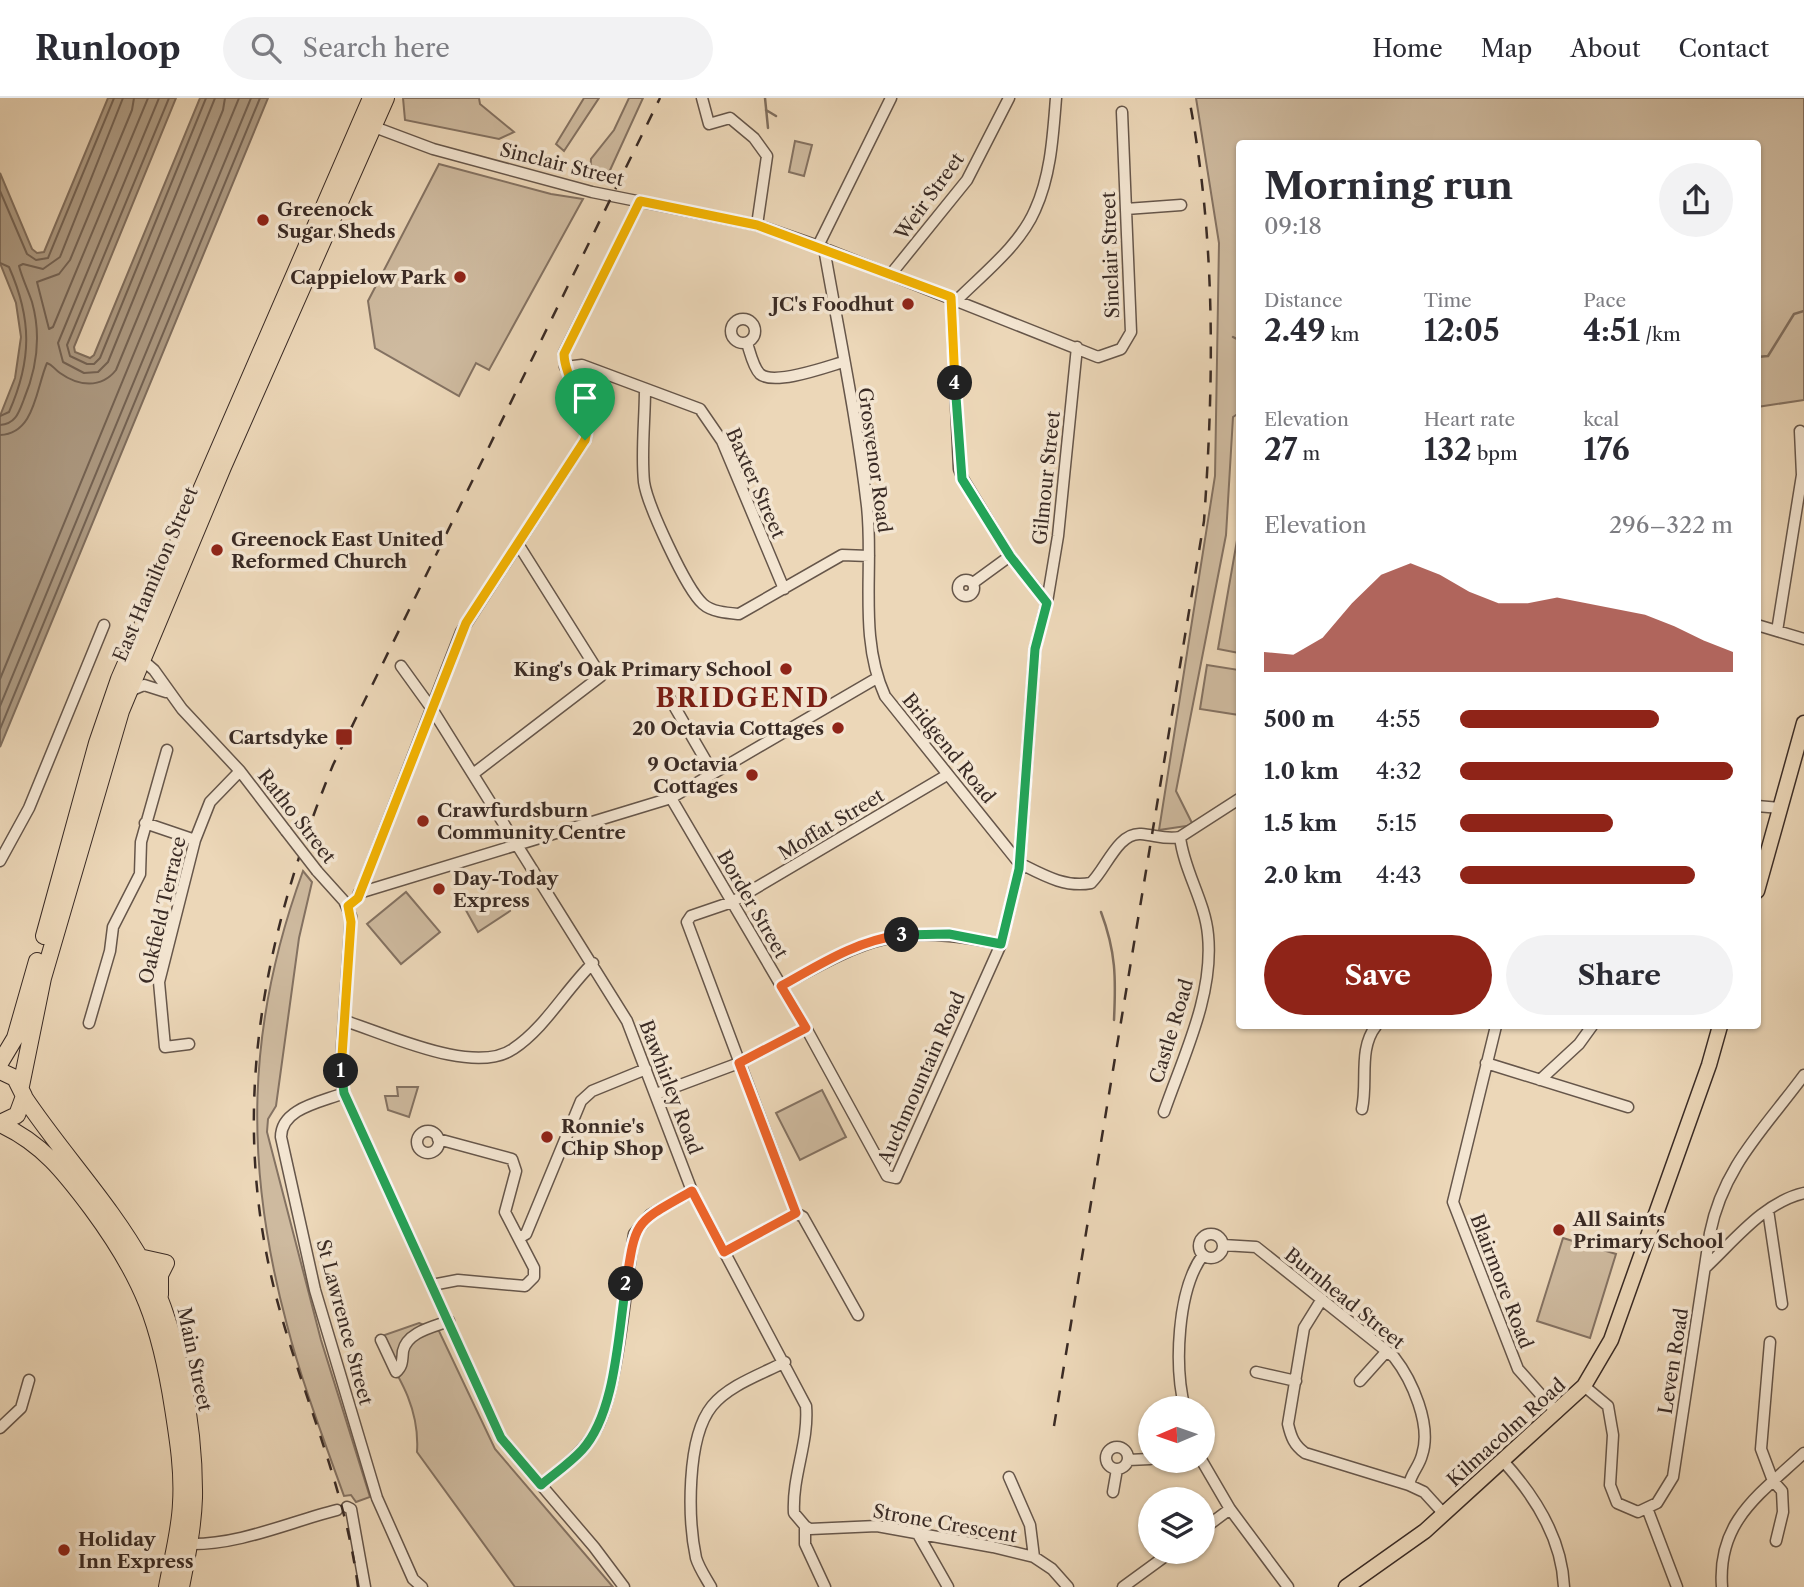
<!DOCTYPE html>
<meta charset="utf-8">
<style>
:root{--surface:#fff;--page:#f2f2f3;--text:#2b2b33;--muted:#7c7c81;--line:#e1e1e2;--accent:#8f2418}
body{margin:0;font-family:"Libre Caslon Text",serif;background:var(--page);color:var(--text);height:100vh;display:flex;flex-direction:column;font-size:26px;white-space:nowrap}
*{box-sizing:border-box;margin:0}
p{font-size:23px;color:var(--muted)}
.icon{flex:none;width:38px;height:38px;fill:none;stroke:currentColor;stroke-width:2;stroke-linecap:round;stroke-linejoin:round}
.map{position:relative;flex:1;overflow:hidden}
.sheet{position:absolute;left:1236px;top:42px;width:525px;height:889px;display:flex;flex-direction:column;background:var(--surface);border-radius:7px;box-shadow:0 2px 5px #0004}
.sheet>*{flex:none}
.needle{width:46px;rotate:268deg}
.controls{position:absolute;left:1138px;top:1298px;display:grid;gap:14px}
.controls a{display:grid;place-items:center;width:77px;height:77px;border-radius:50%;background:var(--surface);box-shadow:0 2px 5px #0004;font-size:35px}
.pin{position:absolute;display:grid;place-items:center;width:60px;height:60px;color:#fff;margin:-72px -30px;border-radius:50% 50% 50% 0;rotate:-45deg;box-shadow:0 0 7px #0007}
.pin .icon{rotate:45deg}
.km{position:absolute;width:35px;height:35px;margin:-18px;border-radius:50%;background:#222;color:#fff;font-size:19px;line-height:35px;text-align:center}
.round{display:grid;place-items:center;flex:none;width:74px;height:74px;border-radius:37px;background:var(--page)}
.overview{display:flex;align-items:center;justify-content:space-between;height:119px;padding:0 28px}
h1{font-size:38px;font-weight:700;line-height:52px}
.metrics{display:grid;grid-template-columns:repeat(3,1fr);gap:10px;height:119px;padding:7px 28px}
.metrics div{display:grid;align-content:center}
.metrics b{font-size:30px;font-weight:700}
.metrics small{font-size:19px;font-weight:400}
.metrics p{font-size:19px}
.chart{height:196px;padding:14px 28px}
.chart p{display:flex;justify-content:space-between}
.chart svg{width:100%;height:126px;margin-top:7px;fill:var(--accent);opacity:.7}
.action{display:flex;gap:14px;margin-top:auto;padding:14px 28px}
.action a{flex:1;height:80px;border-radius:42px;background:var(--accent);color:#fff;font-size:28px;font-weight:700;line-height:80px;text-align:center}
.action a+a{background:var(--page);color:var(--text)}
ul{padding:0 28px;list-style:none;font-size:23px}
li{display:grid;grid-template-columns:112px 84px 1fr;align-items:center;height:52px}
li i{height:18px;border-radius:9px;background:var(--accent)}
header{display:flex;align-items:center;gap:42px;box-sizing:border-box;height:98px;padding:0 35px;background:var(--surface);border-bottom:2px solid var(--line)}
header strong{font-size:33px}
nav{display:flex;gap:38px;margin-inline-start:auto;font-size:24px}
.search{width:490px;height:63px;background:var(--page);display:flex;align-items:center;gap:18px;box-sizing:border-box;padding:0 24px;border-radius:38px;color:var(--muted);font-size:26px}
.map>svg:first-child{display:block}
.green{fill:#ceba9f;stroke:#847262;stroke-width:2}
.water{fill:#af9d86;stroke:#806f5f;stroke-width:2}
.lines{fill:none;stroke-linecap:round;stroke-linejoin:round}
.shore{stroke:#746456;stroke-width:2}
.stream{stroke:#806f5f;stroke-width:2.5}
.minor-casing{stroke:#66564a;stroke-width:13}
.major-casing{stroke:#3a2b25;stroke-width:17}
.highway-casing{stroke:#3a2b25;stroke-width:18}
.minor{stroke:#f3e5d1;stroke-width:10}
.major{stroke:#ecd7b8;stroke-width:14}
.highway{stroke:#ecd7b8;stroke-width:16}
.rail{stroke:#3a2b25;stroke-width:2.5;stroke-dasharray:12 12;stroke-linecap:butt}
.minor-bridge-casing{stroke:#66564a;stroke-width:13;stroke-linecap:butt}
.minor-bridge{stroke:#f3e5d1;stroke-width:10}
.split-1-casing{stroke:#fff;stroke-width:14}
.split-2-casing{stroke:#fff;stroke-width:14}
.split-3-casing{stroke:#fff;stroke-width:14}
.split-4-casing{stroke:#fff;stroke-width:14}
.split-5-casing{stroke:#fff;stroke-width:14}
.split-1{stroke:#f5b400;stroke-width:9}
.split-2{stroke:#22a559;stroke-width:9}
.split-3{stroke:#f0652b;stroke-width:9}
.split-4{stroke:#22a559;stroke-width:9}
.split-5{stroke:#f5b400;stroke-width:9}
.poi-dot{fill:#8f2418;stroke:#f3e5d1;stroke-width:2.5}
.labels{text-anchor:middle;stroke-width:7;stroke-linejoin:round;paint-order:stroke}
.street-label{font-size:19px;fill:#3a2b25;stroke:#f3e5d1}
.poi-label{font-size:19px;font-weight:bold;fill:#3a2b25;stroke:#f3e5d1;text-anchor:start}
.district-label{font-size:26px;font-weight:bold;letter-spacing:2px;fill:#7a1f14;stroke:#f3e5d1}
</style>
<header>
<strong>Runloop</strong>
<div class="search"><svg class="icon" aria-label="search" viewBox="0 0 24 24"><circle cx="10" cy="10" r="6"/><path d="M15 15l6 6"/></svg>Search here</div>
<nav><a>Home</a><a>Map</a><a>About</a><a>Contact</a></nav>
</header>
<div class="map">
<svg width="1804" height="1489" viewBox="0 0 1804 1489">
<rect width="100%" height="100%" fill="#ecd7b8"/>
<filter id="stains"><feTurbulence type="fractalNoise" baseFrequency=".00286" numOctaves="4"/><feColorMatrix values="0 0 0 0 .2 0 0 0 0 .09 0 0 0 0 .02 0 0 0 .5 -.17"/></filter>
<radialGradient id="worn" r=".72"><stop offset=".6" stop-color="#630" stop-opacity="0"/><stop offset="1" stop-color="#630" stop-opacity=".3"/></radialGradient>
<path class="green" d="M403,0h76l1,6 34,28 -15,7 -94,-19z
M584,0h15l-35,53 -8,-7z
M629,0h14l-37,81 -16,-5 1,-15 23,-29z
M1196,0h608v302l-47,7v-263h-518v269l-6,4 -7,118 -50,256 17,34 -34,5 56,-354 4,-233z
M795,43l17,4 -8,31 -15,-4z
M439,66l112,30 32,5 -94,171 -13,-7 -17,33 -84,-48 -7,-47z
M1239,431v124l-21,-4z
M1207,567l32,5v45l-39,-6z
M303,773l9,11 -13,56 -23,168 -8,13 -1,13 54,208 49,157 -14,5 -5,-7 -7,1c-20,-56 -42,-113 -57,-171 -43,-160 -41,-298 16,-454z
M406,794l34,40 -39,32 -34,-40z
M503,798l7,15 -32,21 -15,-27z
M397,989h21l-9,30 -21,-7 -3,-14h13z
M822,992l24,47 -46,23 -24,-47z
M1563,1140l53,16 -26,84 -53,-17z
M419,1225l20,8 56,118 118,138h-98l-98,-135c3,-45 -19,-77 -41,-114z"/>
<path class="water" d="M108,0h68l-102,249 1,5 15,6 4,-3 106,-257h68l-268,649v-331l15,-38 6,-41 -5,-34 -16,-40v-90l32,76 5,4 7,-1z"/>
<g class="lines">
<path class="shore" d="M134,0l-2,12 -62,150 -11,14 -22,8 12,47 4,-2 95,-229
M159,0l-101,245 5,19 21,11 14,-1 10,-10 107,-264
M169,0l-102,247 3,11 17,8h7l6,-6 106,-260
M0,93l27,63 9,6 12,-2 66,-160
M0,165l9,4c23,52 23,93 0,145l-9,4
M0,327c16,-1 19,-13 24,-26 13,-31 17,-65 8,-97 -4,-12 -10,-24 -13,-36l4,-2 20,5 17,-12 63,-159
M0,337c35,-1 36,-47 47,-72 6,2 7,6 13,10 18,13 41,16 56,-3l107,-260 2,-12
M0,581l239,-581
M0,608l251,-608
M0,631l260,-631"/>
<path class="stream" d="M765,0l3,30
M766,12l10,6
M1233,239l6,3
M1757,259l11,-1 26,-42 10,-3
M1101,814c15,40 15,66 13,108"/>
<g class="minor-casing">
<path id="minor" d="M702,0l7,26 21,-6 24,20 13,18 -10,69
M369,27l64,24 159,43 165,33 61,21 280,111 23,-8 10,-17 -9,-220
M1126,111l55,-4
M818,148l73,-148
M824,150c15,86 33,171 43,258 7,63 -9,131 18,190l134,167c24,12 46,25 72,20 15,-14 27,-51 50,-49 14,1 25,6 39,3l59,-38
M891,176l76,-94 42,-82
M951,199l8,172 4,10 47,77 37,46
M957,202c27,-27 63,-55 78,-90 16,-35 18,-75 21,-112
M731 233a12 12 0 1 1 24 0a12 12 0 1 1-24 0Z
M747,245c3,9 6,24 13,31 14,12 66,-7 83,-12
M565,269l17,-2 118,44 22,32 62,148
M645,291c0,30 -4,63 -1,93 3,22 42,107 59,122 9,8 24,9 36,10l103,-59 27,1
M958 490a8 8 0 1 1 16 0a8 8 0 1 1-16 0Z
M973,485l37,-27
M1757,527l47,14
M1777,533l25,-156 -2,-44
M140,560l14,12 28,39 58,62 46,60
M401,568l31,43 195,312 65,170 114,215c3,37 -14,69 -12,107l11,13v18l20,43
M130,593l14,-6 22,7
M666,594l47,81
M473,676l128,-98 -83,-132
M671,700l135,230 81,148 9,2 105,-234 18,-75 16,-220 12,-47 11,-66 19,-189
M1757,708l23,2
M145,725l50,17
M0,763l29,-53 75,-183
M317,773l27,30 7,15 -11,160 4,17 157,345 93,109 30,40
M359,795l312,-95 206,-120
M348,808l10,-8 103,-266 124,-192c9,-27 -20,-58 -21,-87l76,-152
M781,888c91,-50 116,-62 220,-42
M345,923c42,13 129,55 168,28 32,-21 53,-60 80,-86
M89,925l21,-72 3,-24 27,-53 1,-32 26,-92
M1496,928l-43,176 65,167 39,44
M189,946l-24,3 -6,-65 36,-142 15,-38 30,-31
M1486,965l142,44
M1540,982l39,-36 13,-18
M344,995c-22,9 -63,15 -63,44l34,153 62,208 36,81 9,8
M656,996l83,-31 67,-35
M1362,1011c6,-28 -4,-60 14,-83
M1164,1014c19,-55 50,-117 44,-177 -3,-34 -24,-64 -28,-98
M417 1044a11 11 0 1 1 22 0a11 11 0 1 1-22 0Z
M1768,1112l14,94
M796,1115l-109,-291 4,-6 41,-14 215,-127
M796,1115l7,4 55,98
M1199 1148a12 12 0 1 1 24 0a12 12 0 1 1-24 0Z
M519,1140l7,-4 55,-133 11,-10 54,-22
M1223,1147l33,2 138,110c18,23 38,68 28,98 -3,12 -11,18 -13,30l15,7 20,22
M724,1154l72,-39
M1705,1170c29,-27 59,-66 99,-75
M432,1187l26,-5 67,6 9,-9v-9l-29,-56 11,-41 -4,-12 -74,-20
M1322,1201l-18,29 -16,96c3,13 6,21 17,29l104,32
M381,1242l15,32c7,-6 6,-12 7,-21 4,-19 30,-24 46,-30
M1770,1244l-9,107 12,32 9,10 1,21 -7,29
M1256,1274l40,9
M1360,1283l26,-29
M1584,1288l24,20 5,29 -3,50 7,18 21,9 19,-9 16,-26 37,-244c13,-66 55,-105 94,-158
M1185,1311c-11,-42 -8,-119 18,-154
M0,1330l21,-20 8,-28
M1106 1360a11 11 0 1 1 22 0a11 11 0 1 1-22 0Z
M1128,1362l22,-1
M1202,1363l28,48 58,78
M1503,1363c32,35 59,78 61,126
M1009,1379l21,48 4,32
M541,1387c19,-16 40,-30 53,-52 24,-37 32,-151 40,-199l16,-19 42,-24
M1113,1394l4,-23
M347,1409l4,2 14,78
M1647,1410l30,79
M805,1428l5,3 67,-3 116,21 41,10 18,12 16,18
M1202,1432l28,-21
M919,1438l29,51
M189,1446c51,1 100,-22 148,-34
M711,1489c-5,-9 -12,-19 -15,-29 -8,-38 -10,-120 16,-152 17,-21 50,-32 73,-44
M1123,1489l48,-35
M1722,1489c-5,-66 38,-93 82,-134"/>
</g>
<g class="major-casing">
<path id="major" d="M1757,793l47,-168
M1346,1489l79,-56 159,-145 27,-46 98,-275 11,-39"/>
</g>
<g class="highway-casing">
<path id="highway" d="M44,838l53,-193 22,-64 252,-581
M0,965l15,-25 22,-77
M0,973l15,7 9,18 -7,19 -17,8
M21,988l22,-108 78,-267 102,-244 163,-369
M24,999c38,57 87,108 120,168 34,61 51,164 50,233 -1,30 -7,59 -13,89
M0,1026c42,19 65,49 92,85 51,69 68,115 81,199 5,32 10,63 8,95 -1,28 -9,56 -14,84
M139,1159l27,6 -6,12v20"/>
</g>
<use href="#minor" class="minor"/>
<use href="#major" class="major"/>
<use href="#highway" class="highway"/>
<path class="rail" d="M1054,1328l150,-905c10,-142 12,-282 -15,-423
M358,1489c-12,-94 -50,-179 -76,-269 -56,-192 -23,-372 51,-553l327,-667"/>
<g class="minor-bridge-casing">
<path id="minor-bridge" d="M286,733l31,40"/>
</g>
<use href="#minor-bridge" class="minor-bridge"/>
</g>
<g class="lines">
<g class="split-1-casing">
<path id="split-1" d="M341,973l10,-149 -3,-16 10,-8 108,-275 119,-183"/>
</g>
<g class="split-2-casing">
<path id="split-2" d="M341,973l3,22 157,345 40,47c13,-11 29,-22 41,-35 34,-37 36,-117 44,-166"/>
</g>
<g class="split-3-casing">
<path id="split-3" d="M626,1186c10,-66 8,-60 66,-93l32,61 72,-39 -57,-150 67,-35 -25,-42c38,-21 76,-46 121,-51"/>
</g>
<g class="split-4-casing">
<path id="split-4" d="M902,837l47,-1 52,10 18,-75 16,-220 12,-46 -37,-47 -48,-77 -7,-96"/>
</g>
<g class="split-5-casing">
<path id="split-5" d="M585,342c9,-27 -20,-58 -21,-86l76,-153 117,24 194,72 4,86"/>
</g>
<use href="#split-1" class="split-1"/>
<use href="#split-2" class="split-2"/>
<use href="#split-3" class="split-3"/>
<use href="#split-4" class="split-4"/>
<use href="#split-5" class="split-5"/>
</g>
<g class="poi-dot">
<circle cx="263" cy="122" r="7"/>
<circle cx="460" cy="179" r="7"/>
<circle cx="908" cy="206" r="7"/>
<circle cx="217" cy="452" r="7"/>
<circle cx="786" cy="571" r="7"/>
<circle cx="838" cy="630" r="7"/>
<rect x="335" y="630" width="18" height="18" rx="3.5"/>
<circle cx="752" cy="677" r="7"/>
<circle cx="423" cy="723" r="7"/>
<circle cx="439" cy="791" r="7"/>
<circle cx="547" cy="1039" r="7"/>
<circle cx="1559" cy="1132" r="7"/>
<circle cx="64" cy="1452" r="7"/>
</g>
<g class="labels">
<g class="street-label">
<text transform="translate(562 66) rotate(14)" y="7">Sinclair Street</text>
<text transform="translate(929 98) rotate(-54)" y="7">Weir Street</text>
<text transform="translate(1110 157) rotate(-92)" y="7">Sinclair Street</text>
<text transform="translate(875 362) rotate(82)" y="7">Grosvenor Road</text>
<text transform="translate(1046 380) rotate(-84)" y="7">Gilmour Street</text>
<text transform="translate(756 385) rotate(66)" y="7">Baxter Street</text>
<text transform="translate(155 476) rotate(-67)" y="7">East Hamilton Street</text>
<text transform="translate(949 650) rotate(51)" y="7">Bridgend Road</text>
<text transform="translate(297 718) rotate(52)" y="7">Ratho Street</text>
<text transform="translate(831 726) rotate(-31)" y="7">Moffat Street</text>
<text transform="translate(753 806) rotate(60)" y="7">Border Street</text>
<text transform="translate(162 812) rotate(-77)" y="7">Oakfield Terrace</text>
<text transform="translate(1171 933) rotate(-73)" y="7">Castle Road</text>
<text transform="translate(921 980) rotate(-66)" y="7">Auchmountain Road</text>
<text transform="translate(671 989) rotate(69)" y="7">Bawhirley Road</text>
<text transform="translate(1502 1183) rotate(69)" y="7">Blairmore Road</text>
<text transform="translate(1345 1200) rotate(39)" y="7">Burnhead Street</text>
<text transform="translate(345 1224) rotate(75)" y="7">St Lawrence Street</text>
<text transform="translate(195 1261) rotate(78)" y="7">Main Street</text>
<text transform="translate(1673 1263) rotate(-81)" y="7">Leven Road</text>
<text transform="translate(1506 1334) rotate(-42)" y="7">Kilmacolm Road</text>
<text transform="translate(945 1425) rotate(10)" y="7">Strone Crescent</text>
</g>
<g class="poi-label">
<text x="277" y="118">Greenock<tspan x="277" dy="22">Sugar Sheds</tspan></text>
<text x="446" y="186" text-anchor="end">Cappielow Park</text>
<text x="894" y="213" text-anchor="end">JC's Foodhut</text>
<text x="231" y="448">Greenock East United<tspan x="231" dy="22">Reformed Church</tspan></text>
<text x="772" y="578" text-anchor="end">King's Oak Primary School</text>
<text x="824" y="637" text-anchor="end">20 Octavia Cottages</text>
<text x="328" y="646" text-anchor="end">Cartsdyke</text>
<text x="738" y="673" text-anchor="end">9 Octavia<tspan x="738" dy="22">Cottages</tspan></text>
<text x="437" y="719">Crawfurdsburn<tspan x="437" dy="22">Community Centre</tspan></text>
<text x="453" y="787">Day-Today<tspan x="453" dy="22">Express</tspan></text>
<text x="561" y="1035">Ronnie's<tspan x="561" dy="22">Chip Shop</tspan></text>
<text x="1573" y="1128">All Saints<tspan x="1573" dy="22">Primary School</tspan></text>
<text x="78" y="1448">Holiday<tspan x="78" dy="22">Inn Express</tspan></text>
</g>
<g class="district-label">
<text x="743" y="609">BRIDGEND</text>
</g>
</g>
<rect width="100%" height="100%" filter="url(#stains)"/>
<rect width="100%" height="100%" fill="url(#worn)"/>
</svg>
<div class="controls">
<a><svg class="needle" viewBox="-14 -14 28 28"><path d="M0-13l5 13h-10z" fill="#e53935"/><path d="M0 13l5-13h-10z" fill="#7c7c81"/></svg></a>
<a><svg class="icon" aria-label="layers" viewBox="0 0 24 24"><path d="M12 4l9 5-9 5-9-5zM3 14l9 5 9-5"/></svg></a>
</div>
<div class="pin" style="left:585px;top:342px;background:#1e9e55"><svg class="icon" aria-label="arrive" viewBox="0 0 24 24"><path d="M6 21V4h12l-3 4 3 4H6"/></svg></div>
<b class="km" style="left:341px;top:973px">1</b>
<b class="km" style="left:626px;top:1186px">2</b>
<b class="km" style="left:902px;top:837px">3</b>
<b class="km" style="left:955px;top:285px">4</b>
<section class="sheet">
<div class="overview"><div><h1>Morning run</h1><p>09:18</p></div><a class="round"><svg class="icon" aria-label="share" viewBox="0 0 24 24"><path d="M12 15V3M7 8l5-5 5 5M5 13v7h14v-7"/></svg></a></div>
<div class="metrics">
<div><p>Distance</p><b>2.49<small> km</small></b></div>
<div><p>Time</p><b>12:05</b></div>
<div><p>Pace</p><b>4:51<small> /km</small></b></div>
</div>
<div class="metrics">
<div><p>Elevation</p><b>27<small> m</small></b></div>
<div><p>Heart rate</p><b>132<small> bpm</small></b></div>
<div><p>kcal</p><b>176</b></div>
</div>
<div class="chart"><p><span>Elevation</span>296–322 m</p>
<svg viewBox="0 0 160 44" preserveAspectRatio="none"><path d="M0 44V37L10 38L20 32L30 20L40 10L50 6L60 10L70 16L80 20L90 20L100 18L110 20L120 22L130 24L140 28L150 33L160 37V44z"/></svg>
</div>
<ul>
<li><b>500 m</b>4:55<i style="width:73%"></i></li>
<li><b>1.0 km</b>4:32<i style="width:100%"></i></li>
<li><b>1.5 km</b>5:15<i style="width:56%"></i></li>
<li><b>2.0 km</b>4:43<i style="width:86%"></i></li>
</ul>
<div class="action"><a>Save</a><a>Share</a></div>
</section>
</div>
